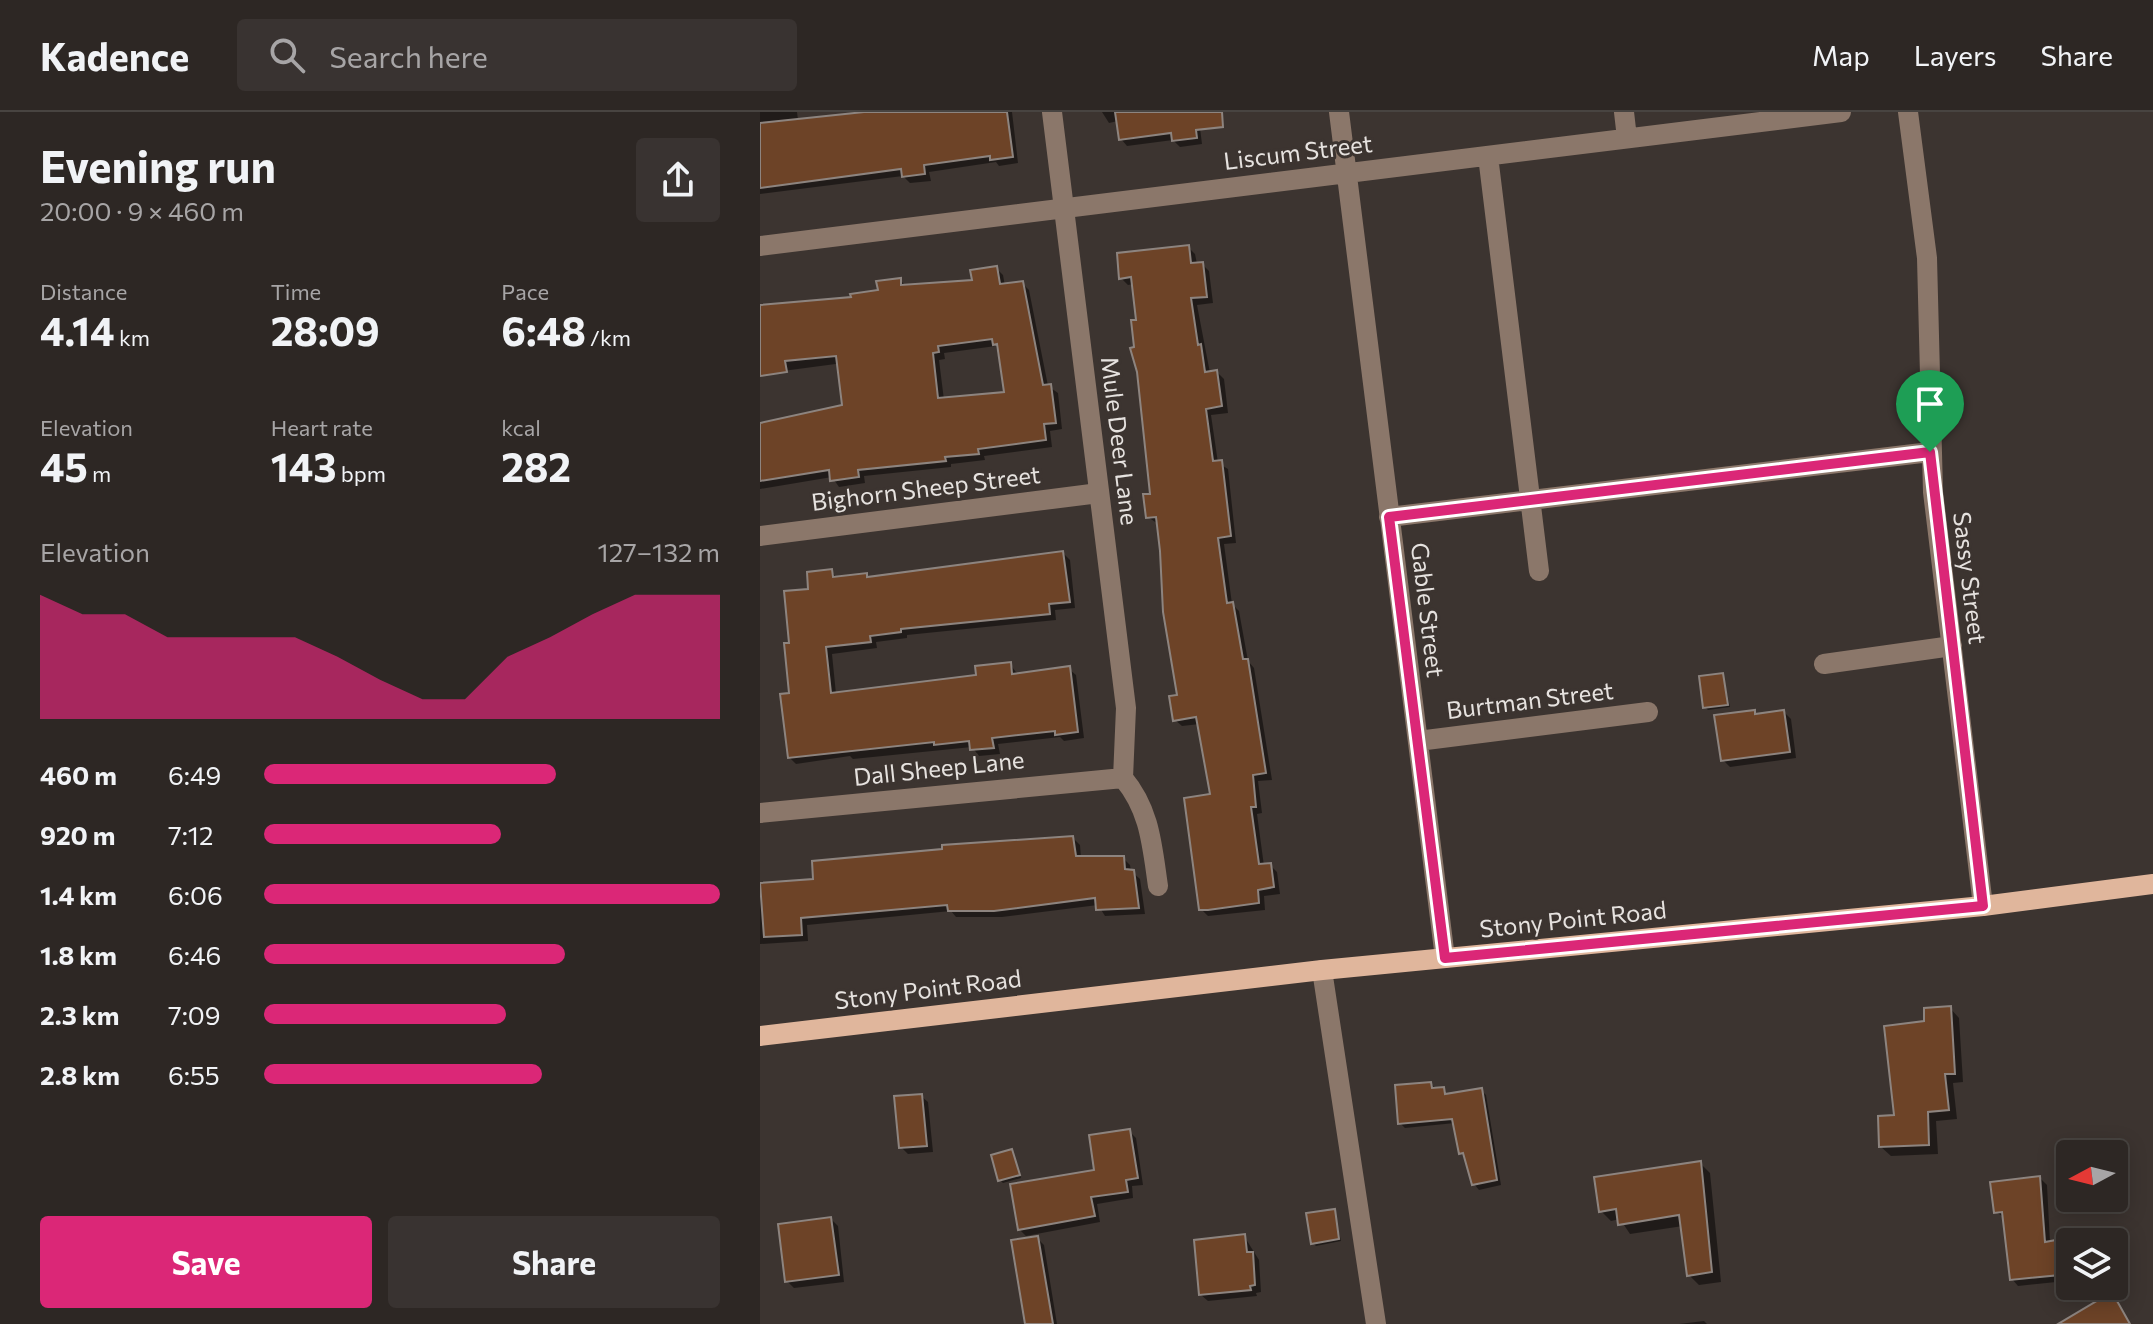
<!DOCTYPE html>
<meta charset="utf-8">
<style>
:root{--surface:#2d2724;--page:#393331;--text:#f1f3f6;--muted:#a7a5a6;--line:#484441;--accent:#db2777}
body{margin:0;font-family:Commissioner,sans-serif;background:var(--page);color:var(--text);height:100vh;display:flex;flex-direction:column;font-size:30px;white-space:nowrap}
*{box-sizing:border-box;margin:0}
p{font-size:26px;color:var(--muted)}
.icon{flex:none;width:44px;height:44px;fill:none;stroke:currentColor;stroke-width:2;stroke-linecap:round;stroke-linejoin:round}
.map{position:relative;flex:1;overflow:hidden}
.side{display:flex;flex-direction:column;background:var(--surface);width:760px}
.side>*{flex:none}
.needle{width:52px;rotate:263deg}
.tools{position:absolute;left:1296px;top:1028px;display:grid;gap:16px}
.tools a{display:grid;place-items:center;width:72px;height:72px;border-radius:8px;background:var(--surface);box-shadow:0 4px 20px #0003,0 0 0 2px var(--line);font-size:40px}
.pin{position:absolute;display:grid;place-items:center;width:68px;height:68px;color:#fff;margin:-82px -34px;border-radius:50% 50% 50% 0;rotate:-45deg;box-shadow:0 0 8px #0007}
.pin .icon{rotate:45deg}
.round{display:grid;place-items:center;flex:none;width:84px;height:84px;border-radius:8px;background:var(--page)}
.head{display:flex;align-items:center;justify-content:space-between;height:136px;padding:0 40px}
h1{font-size:44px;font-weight:700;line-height:60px}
.stats{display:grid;grid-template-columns:repeat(3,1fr);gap:12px;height:136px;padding:8px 40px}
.stats div{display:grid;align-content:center}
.stats b{font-size:40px;font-weight:700}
.stats small{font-size:22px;font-weight:400}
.stats p{font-size:22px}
.chart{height:224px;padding:16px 40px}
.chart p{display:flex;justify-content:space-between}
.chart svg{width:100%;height:144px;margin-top:8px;fill:var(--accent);opacity:.7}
.action{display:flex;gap:16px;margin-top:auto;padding:16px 40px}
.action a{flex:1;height:92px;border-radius:8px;background:var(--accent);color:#fff;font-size:32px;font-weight:700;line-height:92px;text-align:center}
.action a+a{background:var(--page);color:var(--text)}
ul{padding:0 40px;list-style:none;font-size:26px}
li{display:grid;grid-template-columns:128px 96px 1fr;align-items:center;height:60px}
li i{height:20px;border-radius:10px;background:var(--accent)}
header{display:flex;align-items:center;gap:48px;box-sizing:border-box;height:112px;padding:0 40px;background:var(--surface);border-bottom:2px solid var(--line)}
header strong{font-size:38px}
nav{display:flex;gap:44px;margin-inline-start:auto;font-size:28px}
.search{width:560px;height:72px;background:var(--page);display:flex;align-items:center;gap:20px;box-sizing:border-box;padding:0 28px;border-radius:8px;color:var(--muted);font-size:30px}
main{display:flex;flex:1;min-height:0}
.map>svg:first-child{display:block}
.shadow{fill:#0007;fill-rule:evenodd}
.building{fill:#6d4327;stroke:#8d847f;stroke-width:2;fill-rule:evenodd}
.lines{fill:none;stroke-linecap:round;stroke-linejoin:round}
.minor{stroke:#8b776a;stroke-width:20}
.major{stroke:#e0b69c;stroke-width:20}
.route-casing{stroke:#fff;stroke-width:16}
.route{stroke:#db2777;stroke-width:10}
.labels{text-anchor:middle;stroke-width:6;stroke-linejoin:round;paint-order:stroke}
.street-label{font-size:24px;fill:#e6e2df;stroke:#3c3430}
</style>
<header>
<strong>Kadence</strong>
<div class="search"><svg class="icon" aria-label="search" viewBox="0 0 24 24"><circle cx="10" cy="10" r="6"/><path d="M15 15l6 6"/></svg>Search here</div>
<nav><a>Map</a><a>Layers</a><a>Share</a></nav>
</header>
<main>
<section class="side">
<div class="head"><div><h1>Evening run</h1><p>20:00 · 9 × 460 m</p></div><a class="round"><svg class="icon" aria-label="share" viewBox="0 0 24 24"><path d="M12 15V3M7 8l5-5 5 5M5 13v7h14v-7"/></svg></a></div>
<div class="stats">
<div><p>Distance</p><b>4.14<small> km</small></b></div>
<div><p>Time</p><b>28:09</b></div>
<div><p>Pace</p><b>6:48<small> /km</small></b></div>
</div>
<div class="stats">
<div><p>Elevation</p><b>45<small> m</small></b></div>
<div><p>Heart rate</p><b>143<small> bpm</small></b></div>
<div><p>kcal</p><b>282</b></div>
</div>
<div class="chart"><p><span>Elevation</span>127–132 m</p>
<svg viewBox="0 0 160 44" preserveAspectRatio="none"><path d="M0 44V6L10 12L20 12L30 19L40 19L50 19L60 19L70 25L80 32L90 38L100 38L110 25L120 19L130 12L140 6L150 6L160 6V44z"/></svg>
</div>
<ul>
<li><b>460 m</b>6:49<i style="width:64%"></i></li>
<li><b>920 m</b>7:12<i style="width:52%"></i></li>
<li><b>1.4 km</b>6:06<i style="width:100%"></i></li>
<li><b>1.8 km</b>6:46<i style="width:66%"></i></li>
<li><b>2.3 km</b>7:09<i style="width:53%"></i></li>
<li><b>2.8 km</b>6:55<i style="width:61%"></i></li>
</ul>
<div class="action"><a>Save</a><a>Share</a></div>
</section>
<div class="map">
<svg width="1393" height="1212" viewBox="0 0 1393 1212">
<rect width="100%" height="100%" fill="#3c3430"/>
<path class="shadow" d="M0,0h37l1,8 78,-8h136l6,51 -19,3 -3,-4 -67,10 2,9 -21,2 -7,-7 -143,18z
M342,0h96l4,32 -22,3 -7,-7 -46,6 -6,-7 -3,-18 -9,2z
M428,135l7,7 2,10h5l7,7 4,32 -16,2 13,68 7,-1 7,7 4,34 -17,2 7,48 10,6 8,74 -12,1 8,60 7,7 9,50 6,7 18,112 -14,1 4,32 -5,1 7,52 6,-1 7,7 3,22 -16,2 1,14 -57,6 -7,-7 11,-113 -12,-72 -18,2 -7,-6 4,-23 -21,-173 -10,-7 4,-22 -16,-146 2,-28 -4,-37 -6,1 -7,-7z
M236,156l7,7 2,11 17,-3 7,7 19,96 10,7 4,36 -12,2 2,16 -68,9 1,4 -34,4v3l-87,9 1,7 -26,4 -7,-10 -72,12v-67l85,-15 36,-49 -121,16v-68l93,-7 27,-7 20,-12 7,7 67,-6zM236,234l10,47 -62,7 -5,-40 6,-1 -1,-6z
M303,441l7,7 5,48 -20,2 1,10 -149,15v3l-31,4 1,6 -45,6 4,40 142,-18 32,-12 8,11 51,-6 7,6 8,63 -20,3 -4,-4 -62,7 2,10 -21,2 -7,-9 -119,12 -3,-3 -54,8 -6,-6 2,-114 19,-54 20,-18 7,6 28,-3 3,4z
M963,563l7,32 -22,3 -3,-3z
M1024,600l7,7 5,39 -66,9 -7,-7z
M313,726l7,7 1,13h42l7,7 1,6 9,8 5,35 -40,2 -7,-11 -96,12h-46l-5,-6 -144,14 1,16 -48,3v-59l55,-4 36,-21 -1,-3z
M1190,896l9,10 4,64 -10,1 4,36 -21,2 2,33 -47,2 -10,-9z
M670,972l19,11 32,-5 5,5 15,90 -22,5 -5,-6 -19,-61 -50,5 -5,-5z
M161,984l7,6 5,50 -25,2 -7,-7z
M369,1019l7,7 7,47 -11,1 1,12 -36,6 3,18 -74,14 -7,-7 78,-58z
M252,1039l9,27 -18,5 -3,-3z
M940,1051l10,10 11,109 -22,3 -10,-10 -6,-49 -53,8 -10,-15 -9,2 -10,-10z
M1280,1066l7,7 3,58 5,-1 7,7 4,32 -48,5 -6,-7 -7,-61 -9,-6z
M574,1099l7,30 -25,5 -3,-3z
M71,1107l7,7 6,56 -50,6 -7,-7z
M484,1124l15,24 2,32 -5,1 1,3 -49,5 -7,-6z
M277,1126l7,7 13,79h-30z
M944,1209l3,3h-28z"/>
<path class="building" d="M104,0h143l6,45 -23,3v-4l-66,9 1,9 -23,3 -1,-8 -141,19v-65z
M355,0h107l1,15 -27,3 1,8 -25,3 -1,-8 -52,7z
M429,133l2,18 12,-1 4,35 -16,1 7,47 3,-1 4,28 12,-2 5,36 -16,3 7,52 9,-1 9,76 -13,2 9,65 6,-1 10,57h5l18,114 -13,2 3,32h-5l8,57 12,-1 3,24 -16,3 1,13 -51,7h-9l-15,-112 26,-4 -14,-77 -23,4 -4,-25 8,-1 -14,-83 -3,-61 -4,-34 -10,1 -3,-24h7l-13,-122 -7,-24 4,-1 -3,-27h5l-5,-43 -12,2 -2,-26z
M237,154l3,18 23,-3 20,104 8,-1 5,39 -12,1 2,16 -68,9 1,5 -34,3 1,4 -88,9 1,7 -29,4 -1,-11 -69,11v-58l82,-18 -6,-49 -51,5 2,11 -27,4v-71l91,-8 -1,-3 28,-4 -2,-9 25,-3v7l71,-5 -2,-10zM232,227l1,6 4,-1 7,48 -66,6 -5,-45 6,-1 -1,-6z
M303,439l7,51 -21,2 1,10 -149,15v3l-31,4 1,6 -45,5 5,46 145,-18 -1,-9 36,-4 1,12 58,-8 8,66 -23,3v-4l-63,7 2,10 -24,2 -1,-9 -35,4v-3l-146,16 -8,-64 9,-1 -5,-50h5l-5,-52 24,-2 -1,-17 25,-3 1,8 34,-4v4z
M963,561l5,32 -25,3 -4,-32z
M995,598v4l29,-4 6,42 -69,9 -7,-46z
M313,724l3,20h48l1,13 9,1 5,38 -43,2 -1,-12 -101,13h-46l-1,-6 -146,13 1,17 -38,2 -4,-54 53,-4 -1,-18 130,-12v-4z
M1191,894l4,68h-10l4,36 -21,2 1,33 -50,2 -1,-31 16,-1 -10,-89 40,-5v-13z
M671,970l1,6 12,-1 1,7 37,-6 15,92 -25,5 -9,-32 -4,1 -7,-35 -54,5 -3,-39z
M162,982l5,52 -28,2 -5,-52z
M370,1017l8,49 -12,2 2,12 -37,5 4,19 -77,14 -8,-46 84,-14 -5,-35z
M252,1037l8,26 -22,6 -7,-26z
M941,1049l11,111 -25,4 -8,-61 -61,10 -2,-16 -17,3 -5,-35z
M1280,1064l5,66 11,-2 4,35 -50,5 -8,-68 -8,1 -4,-31z
M575,1097l4,30 -28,5 -5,-31z
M71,1105l8,58 -54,7 -7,-58z
M485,1122l2,18h6l2,33 -5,1 1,4 -52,5 -5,-55z
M278,1124l15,88h-28l-14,-84z
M1352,1180l18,32h-72z"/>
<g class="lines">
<path class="minor" d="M292,0l74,596 -3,70
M579,0l106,846
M864,0l3,26
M1148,0l19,146 6,234 50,414
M728,44l51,415
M0,134l1081,-134
M629,405l541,-65
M0,424l339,-43
M1064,552l128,-18
M658,629l230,-29
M363,666c27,32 29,67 35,108
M0,701l363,-35
M562,858l54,354"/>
<path class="major" d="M0,924l562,-66 661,-64 170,-22"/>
</g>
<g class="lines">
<g class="route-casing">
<path id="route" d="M1170,340l53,454 -538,52 -56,-441z"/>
</g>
<use href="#route" class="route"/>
</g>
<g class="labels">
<g class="street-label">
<text transform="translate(538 41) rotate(-7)" y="8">Liscum Street</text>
<text transform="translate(359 329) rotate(83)" y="8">Mule Deer Lane</text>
<text transform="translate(166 377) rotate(-7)" y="8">Bighorn Sheep Street</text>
<text transform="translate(1209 466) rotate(83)" y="8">Sassy Street</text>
<text transform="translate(667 498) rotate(83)" y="8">Gable Street</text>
<text transform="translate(770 589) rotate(-7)" y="8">Burtman Street</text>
<text transform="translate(179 657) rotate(-6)" y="8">Dall Sheep Lane</text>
<text transform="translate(813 808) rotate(-6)" y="8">Stony Point Road</text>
<text transform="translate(168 878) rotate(-7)" y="8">Stony Point Road</text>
</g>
</g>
</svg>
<div class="tools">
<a><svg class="needle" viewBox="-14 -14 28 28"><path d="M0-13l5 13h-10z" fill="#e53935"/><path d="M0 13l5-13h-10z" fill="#a7a5a6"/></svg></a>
<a><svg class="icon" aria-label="layers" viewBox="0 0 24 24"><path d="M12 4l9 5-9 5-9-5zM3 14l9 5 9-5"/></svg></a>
</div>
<div class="pin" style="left:1170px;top:340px;background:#1e9e55"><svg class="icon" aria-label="arrive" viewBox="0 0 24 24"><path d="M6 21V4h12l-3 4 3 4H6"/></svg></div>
</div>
</main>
